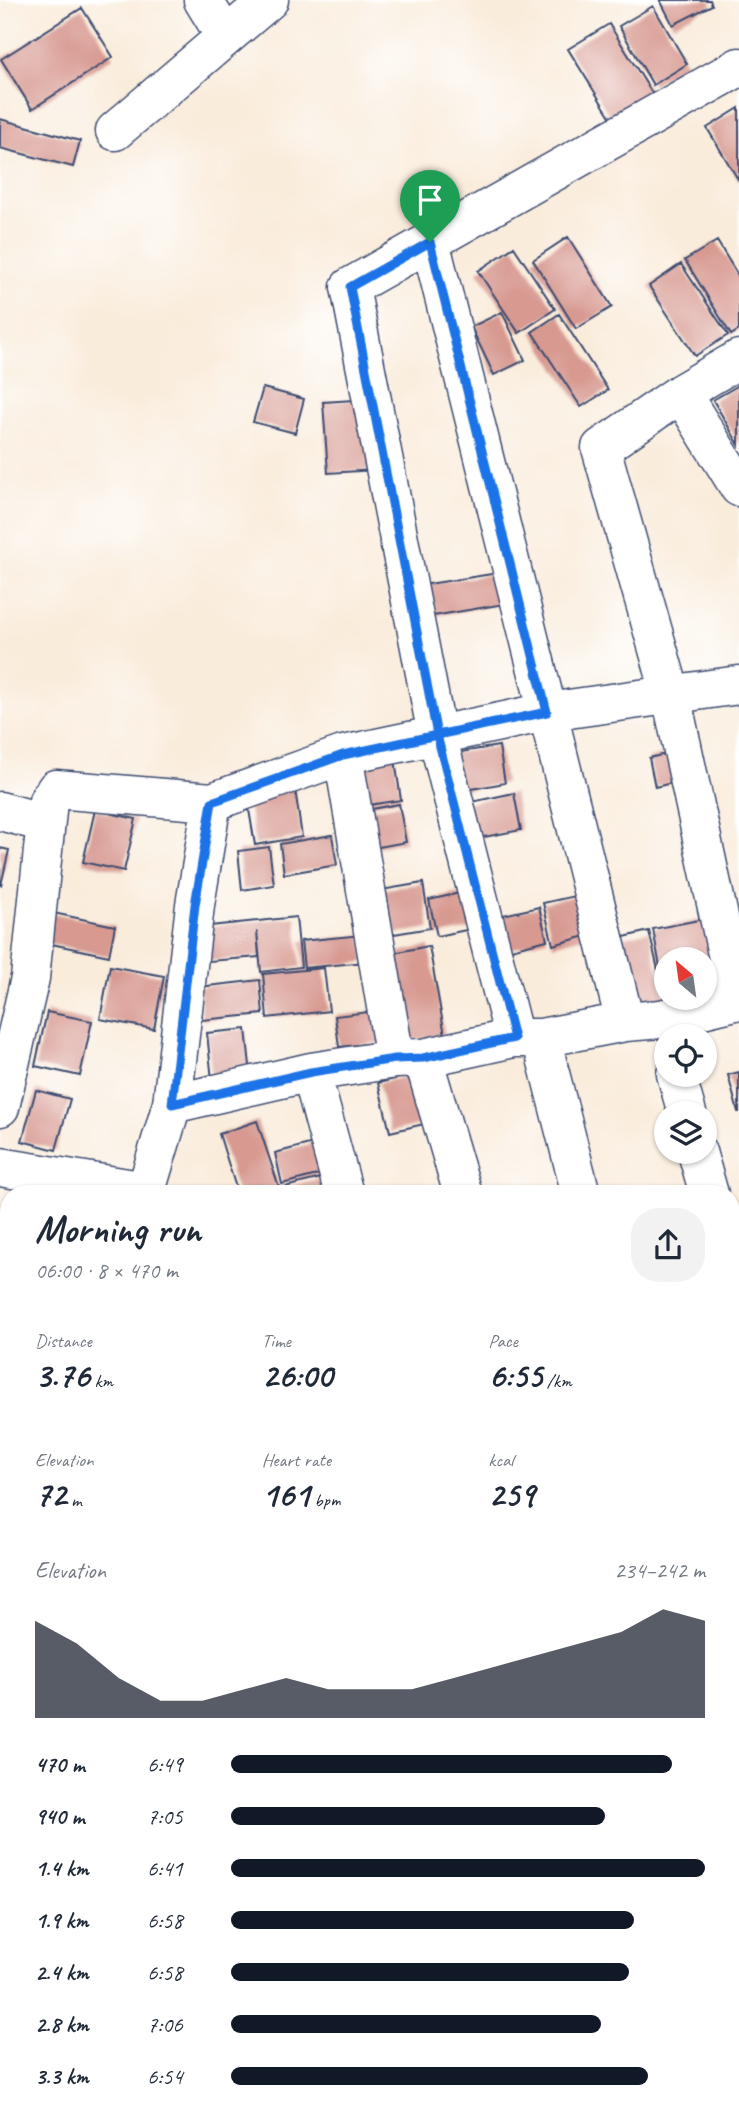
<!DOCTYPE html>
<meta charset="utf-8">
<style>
:root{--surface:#fff;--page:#f2f2f3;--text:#1f2937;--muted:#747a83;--accent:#111827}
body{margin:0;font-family:Caveat,sans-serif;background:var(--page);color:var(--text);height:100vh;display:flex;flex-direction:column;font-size:26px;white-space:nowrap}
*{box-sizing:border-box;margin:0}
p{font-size:23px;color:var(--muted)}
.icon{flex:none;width:38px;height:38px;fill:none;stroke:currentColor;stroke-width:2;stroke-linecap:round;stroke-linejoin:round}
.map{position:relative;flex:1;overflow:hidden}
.sheet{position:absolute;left:0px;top:1185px;width:740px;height:936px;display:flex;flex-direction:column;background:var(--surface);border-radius:28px 28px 0 0;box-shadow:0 2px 5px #0004}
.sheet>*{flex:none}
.needle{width:46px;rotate:331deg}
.fabs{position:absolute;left:654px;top:947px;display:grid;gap:14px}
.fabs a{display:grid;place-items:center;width:63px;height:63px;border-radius:50%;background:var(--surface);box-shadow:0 2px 5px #0004;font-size:35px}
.pin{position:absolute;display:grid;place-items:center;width:60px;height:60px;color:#fff;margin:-72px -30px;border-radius:50% 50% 50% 0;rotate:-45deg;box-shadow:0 0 7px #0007}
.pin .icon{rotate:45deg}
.round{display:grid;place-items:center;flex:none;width:74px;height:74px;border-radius:28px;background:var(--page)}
.summary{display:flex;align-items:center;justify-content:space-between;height:119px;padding:0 35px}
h1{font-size:38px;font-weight:700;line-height:52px}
.figures{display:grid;grid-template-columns:repeat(3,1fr);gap:10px;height:119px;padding:7px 35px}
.figures div{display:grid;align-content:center}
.figures b{font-size:35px;font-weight:700}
.figures small{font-size:19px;font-weight:400}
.figures p{font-size:19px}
.chart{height:196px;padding:14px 35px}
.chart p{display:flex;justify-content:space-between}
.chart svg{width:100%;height:126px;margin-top:7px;fill:var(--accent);opacity:.7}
ul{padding:0 35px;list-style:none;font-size:23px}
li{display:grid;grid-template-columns:112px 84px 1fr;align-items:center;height:52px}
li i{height:18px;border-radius:9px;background:var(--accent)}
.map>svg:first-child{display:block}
.building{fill:#d79990}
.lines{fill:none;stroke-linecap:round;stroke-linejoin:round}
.minor-casing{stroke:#3c4b71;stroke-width:41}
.minor{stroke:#fff;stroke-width:38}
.route-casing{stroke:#fff;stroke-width:14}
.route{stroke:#1a73e8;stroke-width:9}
</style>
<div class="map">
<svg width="739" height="2120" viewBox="0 0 739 2120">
<rect width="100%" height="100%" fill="#fff"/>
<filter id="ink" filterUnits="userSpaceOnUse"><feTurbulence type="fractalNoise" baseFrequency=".0143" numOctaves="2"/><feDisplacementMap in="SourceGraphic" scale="14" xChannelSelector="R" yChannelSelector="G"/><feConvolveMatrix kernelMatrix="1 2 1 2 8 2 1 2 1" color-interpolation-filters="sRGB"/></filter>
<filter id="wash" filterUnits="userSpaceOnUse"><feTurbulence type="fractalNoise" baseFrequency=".00686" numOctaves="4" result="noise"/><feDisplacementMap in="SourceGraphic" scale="28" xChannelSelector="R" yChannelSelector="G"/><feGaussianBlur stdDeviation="1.57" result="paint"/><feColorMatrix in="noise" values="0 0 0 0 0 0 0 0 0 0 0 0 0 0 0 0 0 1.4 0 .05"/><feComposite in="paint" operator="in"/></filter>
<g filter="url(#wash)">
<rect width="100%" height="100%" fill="#f9ecdb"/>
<g id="blocks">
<path class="building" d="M660,0h50l2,5 -39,20z
M653,6l34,58 -34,21 -34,-59z
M82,8l31,49 -81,52 -31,-50z
M609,24l46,74 -41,25 -46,-74z
M739,108v73l-32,-53z
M0,119l80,22 -7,26 -73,-19z
M568,237l44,70 -36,22 -43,-69z
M717,241l22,36v53l-8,5 -46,-75z
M514,247l41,62 -36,24 -41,-62z
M681,264l47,71 -33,21 -46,-70z
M502,312l23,48 -31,15 -23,-48z
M559,314l49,76 -27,17 -49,-75z
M739,385v60l-26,-45z
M263,388l41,11 -9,34 -42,-11z
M370,399l5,71 -47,3 -5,-71z
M511,571l5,31 -89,15 -5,-32z
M499,746l6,37 -45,8 -6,-38z
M394,753l7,47 -45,7 -7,-46z
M670,753l6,29 -21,5 -6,-29z
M295,789l7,48 -47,8 -8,-47z
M514,793l7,37 -53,10 -6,-36z
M399,804l7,38 -38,7 -7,-38z
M95,810l41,9 -12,52 -41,-9z
M332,835l5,30 -53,9 -4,-30z
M269,847l5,38 -32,5 -4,-39z
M0,848l9,2 -8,35h-1z
M423,883l7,45 -48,8 -7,-45z
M473,890l8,37 -44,9 -8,-36z
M584,894l6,41 -37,10 -10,-42z
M539,907l8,33 -40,10 -8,-34z
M44,911l71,15 -6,30 -72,-15z
M296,917l5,50 -40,5 -4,-41 2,26 -62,5 4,-35z
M709,918l14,74 -18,3v-36h-38l-2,35 -12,-65z
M649,931l18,78 -30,6 -17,-77z
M362,935l3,27 -61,6 -3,-27z
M429,946l16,89 -42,7 -16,-88z
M110,966l54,10 -10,53 -54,-10z
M324,968l5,43 -62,7 -4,-44z
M260,980l3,34 -61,6 -3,-33z
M385,1010l3,32 -49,5 -4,-31z
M47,1012l45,9 -12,55 -45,-10z
M246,1029l5,46 -39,5 -5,-47z
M739,1072v40h-1l-10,-37z
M416,1074l12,49 -38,9 -12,-49z
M36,1090l34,9 -14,51 -34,-9z
M257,1121l22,66 -21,7h-20l-19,-60z
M321,1141l8,31 -47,12 -7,-31z
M329,1176l4,18h-51l-1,-6z
M739,1215v24l-7,1v-24z
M9,1521v47l-9,4v-48z
M9,1639v48l-9,3v-47z
M9,1775v29l-9,-20v-5z
M9,2042v64l-9,4v-64z
M732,2097l6,15 -18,8h-33l-3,-8h48z
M17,2112h3l3,8h-23z
M122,2112h67l2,4 -9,4h-57z
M338,2112h44l4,8h-45z
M464,2112l3,8h-22l18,-8z"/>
</g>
</g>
<g filter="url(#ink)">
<use href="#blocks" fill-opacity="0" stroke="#3c4b71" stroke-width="2"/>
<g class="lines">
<g class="minor-casing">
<path id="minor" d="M203,0l22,36
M115,131l154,-131
M430,241l195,781
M681,393l58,94
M343,755l52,304
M0,811l45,12
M737,1000l-66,-305 -70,-247 80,-55 58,-34
M514,1038l-77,-303 -87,-448 389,-220
M541,1038l40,156
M423,1058l40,136
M311,1072l33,122
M676,1074l11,39
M172,1104l139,-32 84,-13 28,-1 91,-20h27l84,-16 36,-3 78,-19
M0,1107l30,-129 18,-177 8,-12 156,13 131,-47 204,-43 192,-27
M697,1152l12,42
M0,1167l146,24
M145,1194l27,-90 23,-199 17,-103
M732,1277l7,28
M4,1408l5,14
M732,1773l7,-2
M0,1837l9,23
M0,1960l9,-3
M732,1991l7,-3
M110,2112l3,8
M267,2112l3,8
M493,2112l2,8
M680,2112l3,8"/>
</g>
<use href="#minor" class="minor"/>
</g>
</g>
<g class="lines" filter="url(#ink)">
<g class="route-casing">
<path id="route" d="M430,242l-80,45 87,448 -94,20 -131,47 -17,103 -23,199 139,-32 84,-13 28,-1 91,-20 -77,-303 110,-23 -117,-470"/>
</g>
<use href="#route" class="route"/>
</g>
</svg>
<div class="fabs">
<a><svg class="needle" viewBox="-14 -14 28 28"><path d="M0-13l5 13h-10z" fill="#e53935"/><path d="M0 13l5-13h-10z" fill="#747a83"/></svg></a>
<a><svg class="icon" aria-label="locate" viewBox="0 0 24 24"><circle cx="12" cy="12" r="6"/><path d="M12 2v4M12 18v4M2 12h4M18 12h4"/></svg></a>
<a><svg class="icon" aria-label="layers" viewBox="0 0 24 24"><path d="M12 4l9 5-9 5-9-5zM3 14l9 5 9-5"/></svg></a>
</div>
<div class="pin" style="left:430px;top:242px;background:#1e9e55"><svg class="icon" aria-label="arrive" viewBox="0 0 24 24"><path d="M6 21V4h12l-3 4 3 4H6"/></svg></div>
<section class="sheet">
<div class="summary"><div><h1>Morning run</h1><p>06:00 · 8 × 470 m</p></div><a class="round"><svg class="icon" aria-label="share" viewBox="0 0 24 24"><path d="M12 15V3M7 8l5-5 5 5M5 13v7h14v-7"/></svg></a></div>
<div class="figures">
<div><p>Distance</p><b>3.76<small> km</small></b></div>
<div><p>Time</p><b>26:00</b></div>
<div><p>Pace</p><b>6:55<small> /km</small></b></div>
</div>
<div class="figures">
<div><p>Elevation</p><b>72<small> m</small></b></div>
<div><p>Heart rate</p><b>161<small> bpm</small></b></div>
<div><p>kcal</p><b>259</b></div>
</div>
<div class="chart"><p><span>Elevation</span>234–242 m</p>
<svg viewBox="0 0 160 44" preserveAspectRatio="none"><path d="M0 44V10L10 18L20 30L30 38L40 38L50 34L60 30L70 34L80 34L90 34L100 30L110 26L120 22L130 18L140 14L150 6L160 10V44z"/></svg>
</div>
<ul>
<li><b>470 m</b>6:49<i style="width:93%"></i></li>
<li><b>940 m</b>7:05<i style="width:79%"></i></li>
<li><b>1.4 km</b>6:41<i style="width:100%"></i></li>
<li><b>1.9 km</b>6:58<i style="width:85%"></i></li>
<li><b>2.4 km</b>6:58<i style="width:84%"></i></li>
<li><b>2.8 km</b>7:06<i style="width:78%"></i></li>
<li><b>3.3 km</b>6:54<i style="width:88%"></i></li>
</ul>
</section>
</div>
